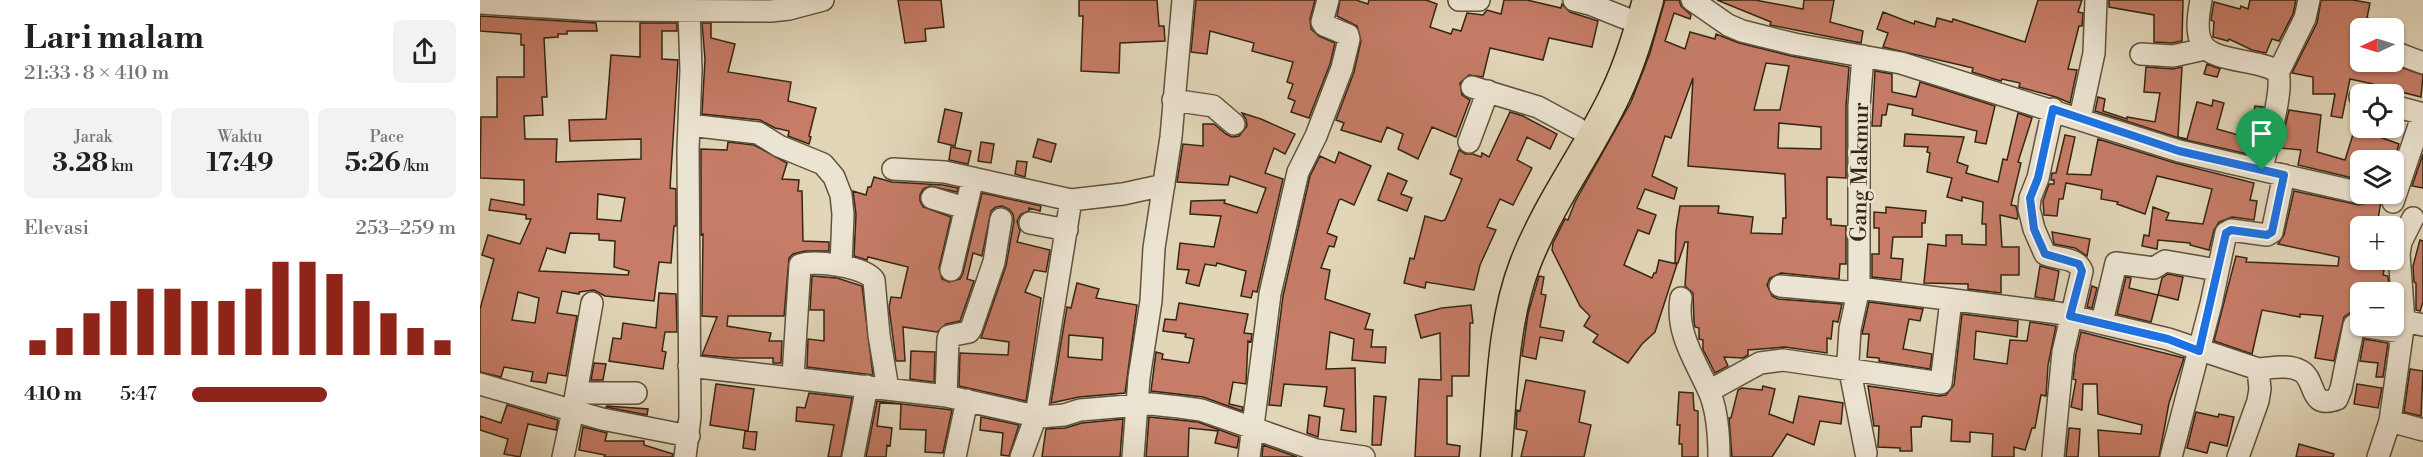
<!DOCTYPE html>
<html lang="id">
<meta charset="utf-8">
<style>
:root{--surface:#fff;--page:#f2f2f2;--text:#202124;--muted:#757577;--accent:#8f2418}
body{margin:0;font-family:"Libre Bodoni",serif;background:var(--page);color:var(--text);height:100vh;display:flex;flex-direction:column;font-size:22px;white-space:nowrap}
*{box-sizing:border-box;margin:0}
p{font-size:20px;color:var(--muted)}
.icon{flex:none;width:33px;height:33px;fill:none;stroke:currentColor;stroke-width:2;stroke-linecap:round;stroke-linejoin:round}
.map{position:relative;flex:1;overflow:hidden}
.panel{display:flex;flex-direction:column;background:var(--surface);width:480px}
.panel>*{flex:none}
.needle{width:39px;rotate:266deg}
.tools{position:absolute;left:1870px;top:18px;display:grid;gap:12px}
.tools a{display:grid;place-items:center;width:54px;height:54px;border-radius:9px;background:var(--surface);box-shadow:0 2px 4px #0004;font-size:30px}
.pin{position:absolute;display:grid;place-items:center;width:51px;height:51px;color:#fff;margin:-62px -26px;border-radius:50% 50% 50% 0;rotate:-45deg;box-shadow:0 0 6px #0007}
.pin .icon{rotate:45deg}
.round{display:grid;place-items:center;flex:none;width:63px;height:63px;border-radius:9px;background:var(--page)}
.head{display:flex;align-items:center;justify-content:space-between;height:102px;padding:0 24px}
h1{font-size:33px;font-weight:800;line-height:45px}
.metrics{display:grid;grid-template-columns:repeat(3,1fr);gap:9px;height:102px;padding:6px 24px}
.metrics div{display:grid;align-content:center;border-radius:9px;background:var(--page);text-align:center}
.metrics b{font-size:26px;font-weight:800}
.metrics small{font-size:16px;font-weight:400}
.metrics p{font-size:16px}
.chart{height:168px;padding:12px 24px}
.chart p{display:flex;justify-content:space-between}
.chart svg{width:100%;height:108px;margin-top:6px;stroke:var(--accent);stroke-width:6}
ul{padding:0 24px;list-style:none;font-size:20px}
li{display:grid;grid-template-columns:96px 72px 1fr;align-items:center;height:45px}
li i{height:15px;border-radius:8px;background:var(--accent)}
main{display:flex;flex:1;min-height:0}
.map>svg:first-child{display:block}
.building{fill:#c67c67;stroke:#342613;stroke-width:1.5;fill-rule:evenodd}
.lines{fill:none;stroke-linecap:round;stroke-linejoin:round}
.minor-casing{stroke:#60523c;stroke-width:24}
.highway-casing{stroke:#342613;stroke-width:33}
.minor{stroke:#ece4d2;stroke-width:21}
.highway{stroke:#e2d6b9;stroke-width:30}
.route-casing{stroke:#fff;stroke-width:12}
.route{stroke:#1a73e8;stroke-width:8}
.labels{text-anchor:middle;stroke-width:5;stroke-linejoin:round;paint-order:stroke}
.street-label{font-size:22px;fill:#342613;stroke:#ece4d2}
</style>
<main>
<section class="panel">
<div class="head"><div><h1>Lari malam</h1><p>21:33 · 8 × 410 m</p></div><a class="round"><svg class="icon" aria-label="share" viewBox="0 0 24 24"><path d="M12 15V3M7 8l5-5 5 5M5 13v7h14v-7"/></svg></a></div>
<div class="metrics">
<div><p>Jarak</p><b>3.28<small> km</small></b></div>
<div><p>Waktu</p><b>17:49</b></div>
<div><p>Pace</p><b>5:26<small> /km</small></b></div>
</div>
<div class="chart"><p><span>Elevasi</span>253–259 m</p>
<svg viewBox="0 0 160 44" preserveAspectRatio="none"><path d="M5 44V38M15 44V33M25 44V27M35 44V22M45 44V17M55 44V17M65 44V22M75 44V22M85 44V17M95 44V6M105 44V6M115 44V11M125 44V22M135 44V27M145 44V33M155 44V38"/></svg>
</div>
<ul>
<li><b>410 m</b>5:47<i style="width:51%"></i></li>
</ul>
</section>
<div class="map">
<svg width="1943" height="457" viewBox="0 0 1943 457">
<rect width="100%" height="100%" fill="#e2d6b9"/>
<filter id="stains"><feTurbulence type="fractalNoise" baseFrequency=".00333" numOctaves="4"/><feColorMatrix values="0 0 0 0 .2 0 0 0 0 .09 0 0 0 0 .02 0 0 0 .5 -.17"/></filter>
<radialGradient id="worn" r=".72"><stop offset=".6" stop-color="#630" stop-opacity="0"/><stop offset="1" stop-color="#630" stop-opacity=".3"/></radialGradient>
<path class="building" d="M418,0h43l3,27 -19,2 1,12 -21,2z
M599,0h78l2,26h5l1,15 -45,2 -1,30 -38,-2 2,-55h-4z
M716,0h119l-5,19 1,10 8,7 16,7 -5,21 -21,54 -18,-6 4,-11 -7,-3 5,-14 -6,-2 6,-20 -41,-11 2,-8 -44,-12 -3,23 -16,-2z
M860,0h16l12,4 1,-4h57l11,4 -7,23 21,7 2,-5 8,2 6,-18 16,2 4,-5 14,4 3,-14h23l34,8 1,-4 8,8 28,9 -6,26 -43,-9 -6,22 -53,-12 -7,29 -14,-2 -9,8 2,12 8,5 -14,37 -24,-10 -14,32 -20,-10 5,-15 -16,-7 -6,15 -40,-12 3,-7 -8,-3 18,-48 7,-31 -4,-15 -20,-10z
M1185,0h14l2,6 10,9 -1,4 -16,-6 -9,28 20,8 5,-17 25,7 1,-5 23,9 52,13 58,11 -3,39v72l-19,-1v42h4v6l15,1v38h-6l-1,15 -58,-6 -11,5 -3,7 5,11 6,3 64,5 -4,18 -5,-1 -2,18 -4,-1v15l-42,-6 -37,3v5l-5,3 -19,-1 4,9 -13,7 -9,-18 -3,-5v-10l-4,-1v-11l-4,-1 -1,-5 -1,-29 -8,-7 3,-44h-3l-7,21h-3l1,-32 4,-25h39l-1,7 35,4 -2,16 31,1 1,-16h3l-1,-44 -97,-8 5,-88 -22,60 -6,-2 -13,40 25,12 -3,11 -29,-10 -8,19 19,7 -7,19 -11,-4 -14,35 28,13 2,-5h2l3,-13 18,4 -22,68 -13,12 -14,19 -35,-21 5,-7 -14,-9 6,-10 -10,-10 -28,-56 1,-7 12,-24 3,1 7,-18 56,-100 19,-49zM1286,63l23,3 -9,44h-26zM1299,123l42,4v22l-43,-1z
M1237,0h38l48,9 1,-9h30l-4,22 33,9 -2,12 -91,-18 1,-3z
M1558,0h44l-4,12 5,1 -1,13h-3l-11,43 9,1 -7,33 -14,-6 -37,-10 1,-4 -18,-4 -1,2 -29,-9 1,-4 -90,-21 5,-14 -11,-4 6,-17 31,12 1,-3 20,6 2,-9 15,4 1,-3 72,23z
M1629,0h74l-1,41 -10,2 -18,-1v-27l-45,-8z
M1770,0h46l-3,14 -14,27 -7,-2 -6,14 -14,-3 -23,-11 -1,2 -15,-4 1,-15 -3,-2 3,-18 26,7 1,-3 7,3z
M1841,0h32l17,3 -3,15 28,6v4h-34v34h25l37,13 -2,22 -36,-9 -1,6h-11l-2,-3 2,-7 -23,-5 -8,39 -11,-2 4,-22h-22v-17l-21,-4 25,-50z
M0,16l116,7 1,8h-30v3h-9v3l-14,1 3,59h-5l1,18 -19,1 1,23h32l-1,23 85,-3v-20l-71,2 -1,-21 37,-1 5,-64 29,2v-34h37v8h-15v28l16,1 -8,128 6,1v37h-2l-3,37 -12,-1 -5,39 -49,-5 -11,-6 -15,2v2l-17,-3 -5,22 20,3 -11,60 -18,-3 -2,10 -15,-2 2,-9 -29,-5 -3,10 -21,-5v-63l14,-50 -12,-4 6,-20 32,9 11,-25h-5v-4l-37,-5 2,-11 33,6v-25l-44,-2 1,-61h16v-40h27v-32h-3v-11l-41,-3zM118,194l27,4 -4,23 -24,-2zM90,233l29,1v6l16,1 -1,26 15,4 -1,4 -89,-4 8,-23 18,5zM38,292l21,6 -4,25 -23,-3z
M222,23h9v15l24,6 -7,28 63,10 -3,19 28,7 -7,28 2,1 -2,7 -21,-8 1,-5 -14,-3 -15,-8 -58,-6 3,-55z
M1727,64l13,5 -3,8 -13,-3z
M1666,67l27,2 9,-2 -4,70 9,2 10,-37 15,4 1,-6 11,3 -7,26 32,9 6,-32 8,1 -11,48 -70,-16 -87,-28 3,-14 7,2 -2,12 24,8v-2l28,5 5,-29 -16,-1z
M1395,71l17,3v18l24,5 4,-15 75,24 -9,38 -11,-2 2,-11 -65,-16 1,-6 -25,-5 -2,11h-4l-1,11h-9z
M465,109l17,4 -7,33 -17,-4z
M1809,110l32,5 -4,37 28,8 10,-32 44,16 -5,16h-33v20l-63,-15 3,-15 -21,-2z
M1030,112l13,4 34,18 -7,15 -23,-12 -10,23 15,8 -19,37 -13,-6 -13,28 9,3 -16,35 -6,25 -48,-8 -1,6 -21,-5 6,-25 4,1 11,-43 16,5 4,-1 17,-41 -12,-5 9,-24 6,4h8l8,3 1,-4 7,4z
M762,113l19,6 34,15 -10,20 -11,-6 -9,25 18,6 -26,113 -4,-1 -2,7 -10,-2 5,-25 -29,-8 -1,3 -11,-2 -6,22 -13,-3 3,-13 -12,-1 3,-26 34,4 7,-31 -31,-2 1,-13 34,-1 -1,3 33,10 9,-25 -36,-12 -2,9 -51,-3 6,-38 20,2v-22h11l12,10 6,3 7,-1 8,-10 -1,-7z
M1538,113l14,5 -14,44 3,1 -10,42 5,1 2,10 -1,3 -17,-4 2,32h17v28h-18v18l-33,-4v-5l-44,-1 4,-39 18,2v-11h16v9l24,1v-21h-4l1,-22 -21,-5v4l-15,-4 5,-19 -25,-6 3,-19 -3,-1 1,-5 -24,-1 1,-12 59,3 -7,25 11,4 -2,7 32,9 5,-23 4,1z
M1585,135l10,2 -8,37 24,1 7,-36 77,24 79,20 -4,17 7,1 -3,19 -22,-3 -13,5 -5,8 -5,20 -19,-5v-2l-32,-3 -1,9 -15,-3 2,-11 5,1 4,-29 16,6 -3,7 37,4 9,-35 -55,-13 -12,38 -28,-10 1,-2 -17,-3 1,-9 -36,-7 -3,16h-4l-2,17 -13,-1 -1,-14 6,-17h5v-4h-3l1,-7h4z
M558,139l18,5 -5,18 -18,-5z
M248,142l26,3 33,18 -5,16 17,1 -1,11h4l1,50 26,1v9h-24l-12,3 -4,4 -5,58h-56l-1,10 44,7 -2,8h13l-1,22h-8v-5h-39l-32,-3 15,-38 -15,-1 1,-82 -2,1v-86l26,1z
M501,142l13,2 -3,19 -13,-2z
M471,147l20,4 -3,13 -19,-4z
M859,152l32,14 -17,39 -13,-6 -2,1 -12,33 10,4 -3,10 -5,-1 -8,22 9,2 -5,29 45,15 -5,15 8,1 -2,17h15l-1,16 -33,-3 2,-21 -24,-7 -4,37 29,-1 1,64 -15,-2 3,-21 -20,-3 3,-19 -43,-3 -3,22 -12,-1 14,-109 27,-120 10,-20 15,7z
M1943,154v34l-11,-2z
M537,161l10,1 -2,15 -10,-3z
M908,173l19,8 -6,13 11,4 -5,13 -29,-11z
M394,177l18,5 51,3 15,3 -1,4 -27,-6 -7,3 -3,6v6l3,6 28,10 -12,51 3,11 7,3 11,-3 3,-6 19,-80 59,13 -1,5 -11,-3v3l-8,3 -4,7 3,10 -3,11 33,8 -4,22 -12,-2 -9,22 16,6 -15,103 -67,-15 1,-33 48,2 1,-13 -28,-4 25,-72 8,-45 -1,-7 -4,-5 -7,-3 -6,1 -5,4 -9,45 -9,-3 -6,26 7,2 -14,40 -14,3 -9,8 -34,-5 2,34h-9l-7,-54 2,-10 10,1 7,-31 -40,-10 -1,3 -13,-4 2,-42 -3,-23 13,4 2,-8h3z
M1814,191l65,14 11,-3 3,-8h9l-5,32h-16l-3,34h14l-1,8 13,2 -1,5 5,1 1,12 -12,-4 -2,8h-14v21h-11l-6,4 -10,44 -19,-3 8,-42 -23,-2v3l-38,-7 -10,44 -38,-13 22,-85 11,2 -1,4 92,4 1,-9 -61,-13 6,-9z
M1406,207l40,4 -1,12h-3v14h-29l-2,21 12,1 -2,21 -29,-3v-23h7v-26h-5v-16l12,1z
M1572,232l38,7 -3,17 -12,-8 -21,-4z
M1940,240l3,1v61l-3,9 -4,-1v-27l-2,-1 -1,-16z
M1560,266l19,5 -5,29 -19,-3z
M1688,274l15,3 -5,23 -20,-5 4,-17z
M332,276l25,2 25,8 11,89 -66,-8 1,-28 16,2v-31h-14z
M1059,276l5,1 -3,17 5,1 -6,32 24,4 -2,10 -22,-4 -4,22 -14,-3 6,-42z
M1646,277l5,1 -2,10 29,7 -7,27 -34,-8z
M597,283l22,6 -3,9 41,7 -12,88 -46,4 -28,6 16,-96 4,1zM589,335l34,3 -1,22 -34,-3z
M1612,286l5,2 -5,20 -5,-1z
M179,293l17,1 1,38h-12l-3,19 4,1 -3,17 -54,-8 4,-23 8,1 2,-16 33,5z
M1389,302l54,7 -3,12 -11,-2 -6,30 29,5 -2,15 -51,-8v-3l-12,-1 2,-23h-7z
M699,303l69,11 -4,19 8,1 -1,8 -3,-1 -2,43 -13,-2 -4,22 14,3 -1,4 -39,-14 -52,-6 5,-39 7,2 -1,5 27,4 5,-24 -9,-2 1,-3 -23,-3 2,-12 11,1z
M991,305l2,18h-3l-1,53h-17v20h-5v48l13,2 -1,11h-44l4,-78 22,1 -1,-47 -19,5 -6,-23 27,-7z
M1482,314l56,7 -1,16 -41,-6 -2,28 33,5 3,-24 17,1 3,-19 26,4 -8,39 -2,31 -5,-1 -6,33h-3l-7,22 -11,-3v10h-22l1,-23 -23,-2v10l-19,-1 1,-21 -28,-4 -2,1 -1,10h-10l1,24h-12v-3l-22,-1 1,-21h-5l-6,-40 71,10 7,-1 8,-10z
M1601,332l103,26 -15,45 -10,54h-60l-1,-27 43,4 1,-9 -44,-11 -1,-30h-14l-1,26 -11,-3 5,-27 -3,-1 3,-25z
M1884,339l24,4 -5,34h-7l2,-14 -18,-2z
M431,351l24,1 -1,30 -24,-3z
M114,363l12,1 -3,16h-12z
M1930,369l13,2 -2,45 -17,-4z
M1046,380l59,11 -6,31 12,3 -7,32h-63l6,-26 -11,-2 1,-19 3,1z
M236,384l38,5 -6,42 -38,-6z
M1877,384l25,4 -4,20 -24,-4z
M1283,386l12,3 -6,25 24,9 6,-27 44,7 -2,21 -21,-3 -6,24 -27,-11 -15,23h-40l-3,-39h2l7,-28 4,-2 20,2z
M1199,392l14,1 1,17 4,1v46h-16v-13h-3l1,-19h-3z
M329,393l43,5 -11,59h-13l6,-32 -38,-4 1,-14 8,1z
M894,396l12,1 -5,48h-9z
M397,401l67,8 8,1 -9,43 -18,-1 1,-22 -26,-1 1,-25 -21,-1 -3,23 15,2 -2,18 -3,-1 -1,12h-20z
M27,405l51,15 -2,10 -28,-6 -8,33 -16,-3 4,-15 -28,-9v-14l21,7z
M127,406l41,3 -1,6 -41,-8z
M1716,412l22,5 1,-3 15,3 -7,29 -17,-4 -3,11 -20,-5z
M829,415l11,2 -2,20 -11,-4z
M501,417l38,8 -10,31 -8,-1 2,-22 -23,-3z
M669,417l49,5 41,15 -2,11 -22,-5 3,-12 -29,-3 -1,29h-42z
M643,419l-3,38h-78l4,-28 19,-1 17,-5z
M103,427l24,6 -2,8h39v4l29,9 -1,3h-68l1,-2 -26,-5z
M1589,428l11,1 -2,28h-12z
M265,431l12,1 -2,18 -12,-2z
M1819,444l35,10 -1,3h-37z
M783,445l34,12h-35z"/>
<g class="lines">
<g class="minor-casing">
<path id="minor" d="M979,0h20
M1094,0l16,4 35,14
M1212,0l36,25 14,6 52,13 107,19 278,88 182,42
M1721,0c-11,57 9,54 56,64 8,2 15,3 21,9 6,19 -12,75 -16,97
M0,3l113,7 178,1 18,-2 34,-9
M1914,52l29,11
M1661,54l32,2 32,-7
M1383,56l-4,50v182l-9,41 -2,32 18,92
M1798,73l27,-55 4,-18
M992,87l66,20 39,21
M1880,97l1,1
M693,100l40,6 21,18
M1914,106l29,8
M1573,109l-15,69 -8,20 -1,11 5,20 11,25c13,6 31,2 37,17l-19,81 -10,105
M1600,118l14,-65 2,-53
M209,125l69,8 21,13 44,18 11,13 7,18 2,19 -2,52
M989,142l19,-51
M413,169l52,3 126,28
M452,198l33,10
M1913,202l30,-88
M550,223l37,7
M471,270l22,-92
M1300,286l67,6 12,-4 199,25 110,26 90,30 2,20 -2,12 -20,56
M1201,298c-6,37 17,66 30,98 7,20 8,40 8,61
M1924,321l19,4
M1622,322l14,-59 38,5 11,-7 52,9
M209,366l257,30 94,21 24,-2 16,-5 71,-6 28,3 22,3 115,40 48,7
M1778,369c14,-1 30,-5 43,2 16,9 7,39 36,28l4,-10 13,-64 48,7
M313,377l7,-112c15,-5 64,1 74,15l5,55 9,54
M0,384l122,35 87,17
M1229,391l51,-28 23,-3 158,23 10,-83
M97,393h59
M466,396l2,-57 1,-3 20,-4 2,-3 23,-67 7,-43
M1910,421l33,9
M83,457l10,-46 19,-108
M205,457l5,-40 -2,-267 3,-80 -2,-60
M373,457l14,-71
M475,457l12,-57
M541,457l15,-41 35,-216 52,-6 41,-9
M653,457l6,-79 12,-77 3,-53 17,-111 12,-137
M769,457l21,-163 28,-122 18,-36 26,-68 7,-29 -1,-4 -24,-10 -2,-3 6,-22
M1691,457l40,-153 15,-71 5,-3 36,5 5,-3 12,-57
M1898,457l12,-36 14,-100 -5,-67 2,-12 12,-24"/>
</g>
<g class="highway-casing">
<path id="highway" d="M1016,457c6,-64 6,-133 29,-193 23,-60 63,-112 90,-169 15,-31 24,-63 33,-95"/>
</g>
<use href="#minor" class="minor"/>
<use href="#highway" class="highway"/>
</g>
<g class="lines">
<g class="route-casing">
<path id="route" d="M1573,109l126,42 105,24 -12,57 -5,3 -36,-5 -5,3 -27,118 -31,-12 -98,-23 12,-45 -3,-7 -34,-10 -11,-25 -4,-31 8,-20z"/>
</g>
<use href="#route" class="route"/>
</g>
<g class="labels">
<g class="street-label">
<text transform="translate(1379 172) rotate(-89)" y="8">Gang Makmur</text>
</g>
</g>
<rect width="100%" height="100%" filter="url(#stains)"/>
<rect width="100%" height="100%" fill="url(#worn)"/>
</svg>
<div class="tools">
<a><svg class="needle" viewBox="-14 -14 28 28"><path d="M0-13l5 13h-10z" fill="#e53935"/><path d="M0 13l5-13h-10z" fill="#757577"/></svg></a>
<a><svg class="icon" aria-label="locate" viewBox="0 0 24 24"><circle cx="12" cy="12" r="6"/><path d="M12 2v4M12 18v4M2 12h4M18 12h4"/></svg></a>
<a><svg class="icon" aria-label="layers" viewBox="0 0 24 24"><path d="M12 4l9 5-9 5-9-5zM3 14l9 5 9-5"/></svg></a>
<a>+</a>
<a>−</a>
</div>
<div class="pin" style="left:1782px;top:170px;background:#1e9e55"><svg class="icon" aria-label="arrive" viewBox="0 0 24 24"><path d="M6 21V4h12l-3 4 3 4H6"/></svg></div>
</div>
</main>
